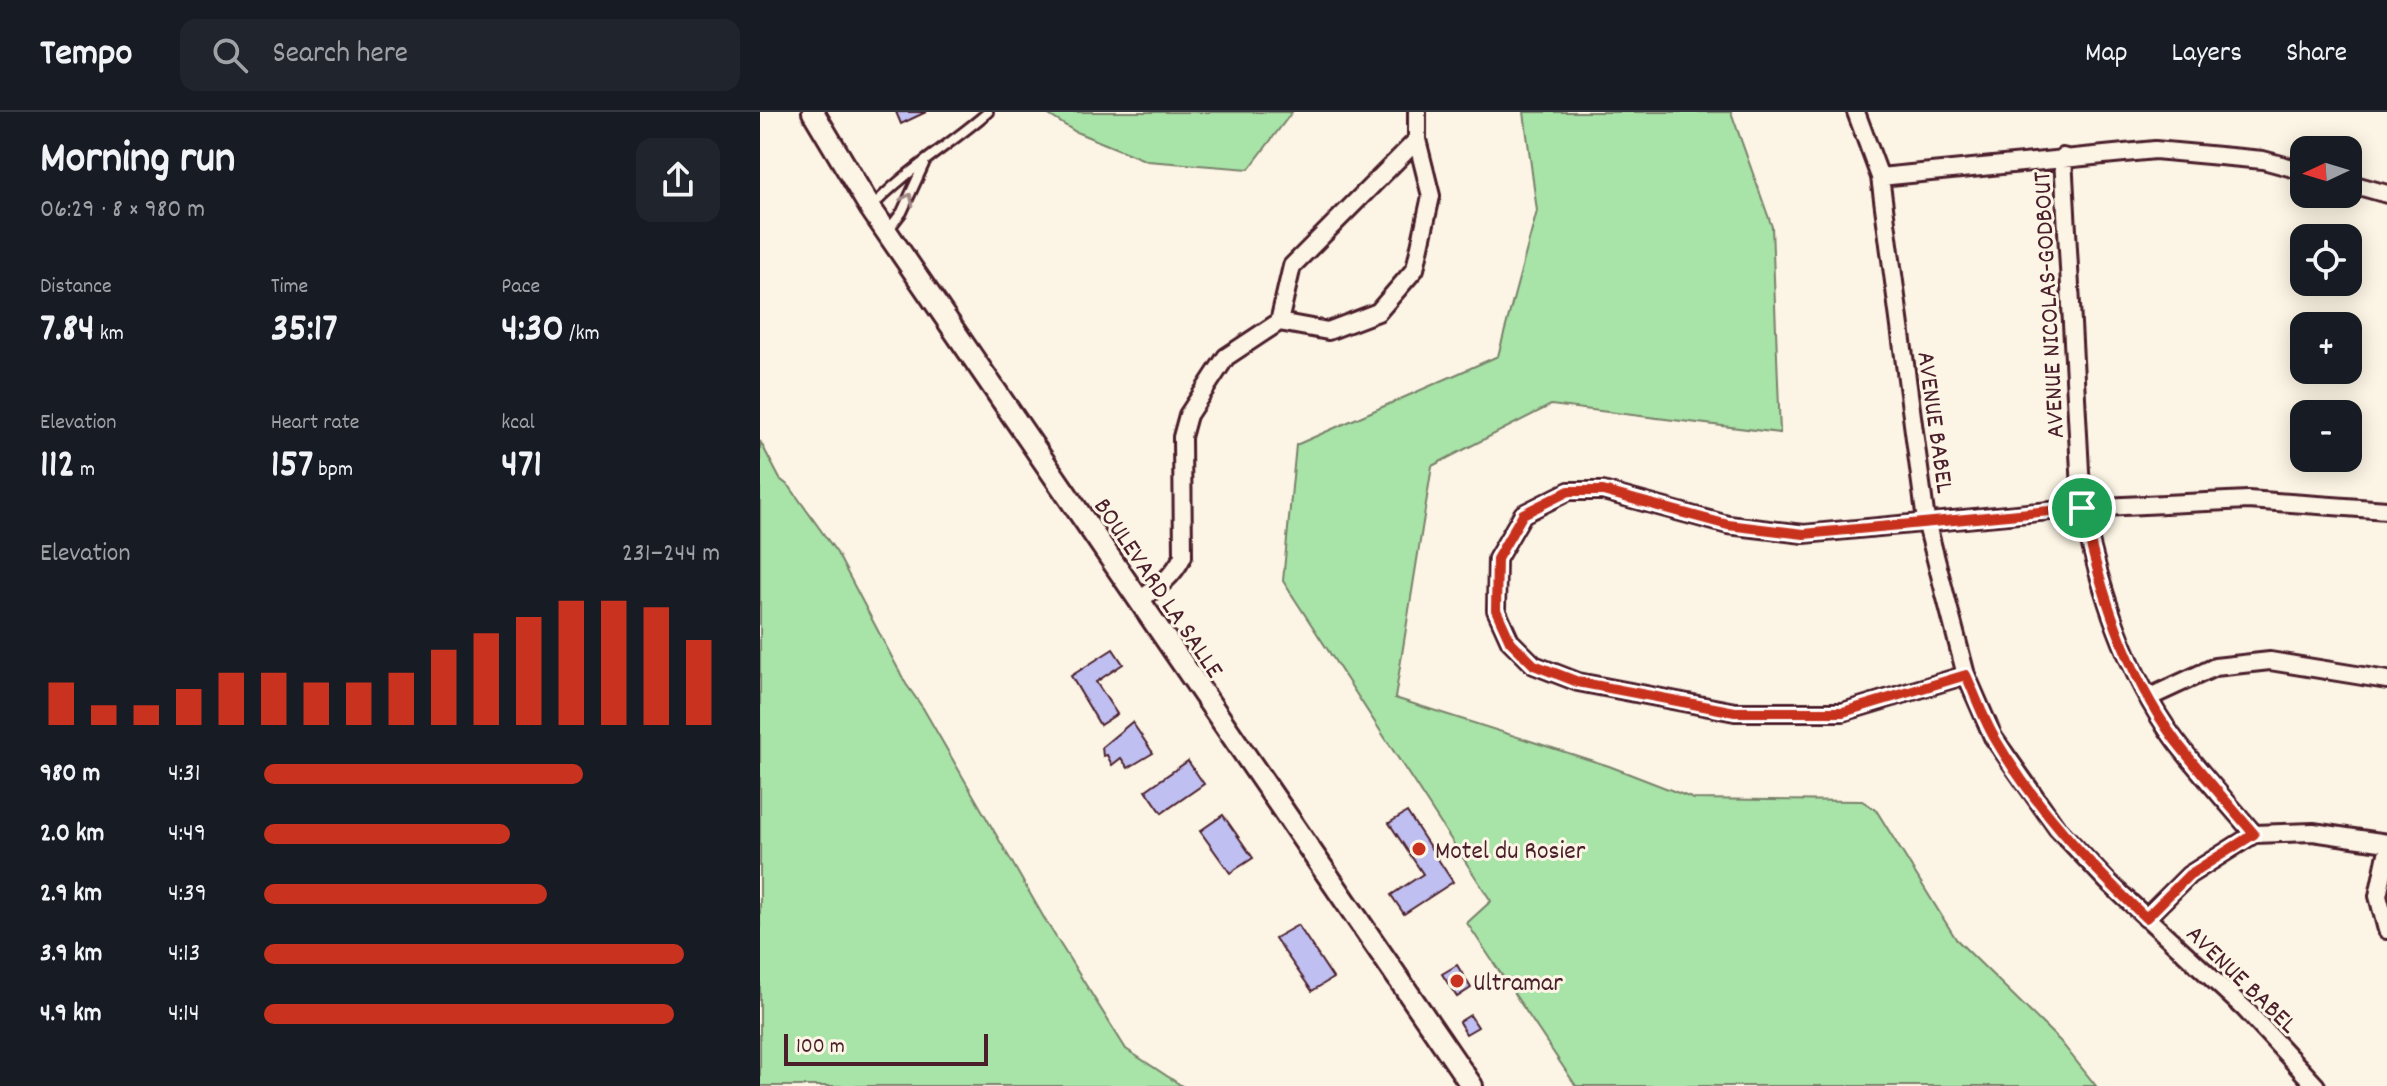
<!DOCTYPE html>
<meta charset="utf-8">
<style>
:root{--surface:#171b24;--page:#20242c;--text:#f1f3f6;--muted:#9ea1a6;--line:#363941;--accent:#c8321e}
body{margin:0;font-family:Dekko,sans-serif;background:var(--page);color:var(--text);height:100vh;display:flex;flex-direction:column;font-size:30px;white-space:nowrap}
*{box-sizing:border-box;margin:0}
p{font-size:26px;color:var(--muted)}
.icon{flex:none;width:44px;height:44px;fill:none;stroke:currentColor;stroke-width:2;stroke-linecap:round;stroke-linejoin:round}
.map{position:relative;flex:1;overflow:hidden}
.drawer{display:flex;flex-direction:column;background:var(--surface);width:760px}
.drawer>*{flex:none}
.needle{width:52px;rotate:266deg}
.fabs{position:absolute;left:1530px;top:24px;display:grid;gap:16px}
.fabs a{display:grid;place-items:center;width:72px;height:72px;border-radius:16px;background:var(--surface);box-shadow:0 4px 20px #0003;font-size:40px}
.scale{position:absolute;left:24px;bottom:20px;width:204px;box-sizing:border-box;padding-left:8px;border:4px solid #4a1f2b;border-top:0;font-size:22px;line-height:28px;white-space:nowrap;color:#4a1f2b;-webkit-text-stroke:6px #fcf5e5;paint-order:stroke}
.pin{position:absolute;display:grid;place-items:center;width:68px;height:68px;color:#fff;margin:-34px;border:4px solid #fff;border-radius:50%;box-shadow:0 2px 8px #0007}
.round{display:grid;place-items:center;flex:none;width:84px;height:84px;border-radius:16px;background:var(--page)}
.headline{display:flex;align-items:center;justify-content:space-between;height:136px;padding:0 40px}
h1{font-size:44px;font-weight:700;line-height:60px}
.metrics{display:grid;grid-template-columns:repeat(3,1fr);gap:12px;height:136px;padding:8px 40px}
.metrics div{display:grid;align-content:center}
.metrics b{font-size:40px;font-weight:700}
.metrics small{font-size:22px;font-weight:400}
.metrics p{font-size:22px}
.chart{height:224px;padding:16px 40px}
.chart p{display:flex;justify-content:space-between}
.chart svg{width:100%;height:144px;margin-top:8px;stroke:var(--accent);stroke-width:6}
ul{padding:0 40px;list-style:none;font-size:26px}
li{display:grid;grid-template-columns:128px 96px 1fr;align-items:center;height:60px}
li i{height:20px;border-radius:10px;background:var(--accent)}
header{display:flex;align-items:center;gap:48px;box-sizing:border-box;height:112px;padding:0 40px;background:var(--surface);border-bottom:2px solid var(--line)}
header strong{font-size:38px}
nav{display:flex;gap:44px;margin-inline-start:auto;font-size:28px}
.search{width:560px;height:72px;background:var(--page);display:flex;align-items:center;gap:20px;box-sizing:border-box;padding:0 28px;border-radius:16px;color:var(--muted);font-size:30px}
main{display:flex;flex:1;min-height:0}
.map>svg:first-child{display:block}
.green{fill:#a8e3a8;stroke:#79816a;stroke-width:2}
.building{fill:#bfbff1;stroke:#4a1f2b;stroke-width:2}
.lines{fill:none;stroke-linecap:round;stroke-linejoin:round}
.service-casing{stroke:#4a1f2b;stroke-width:14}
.minor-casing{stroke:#4a1f2b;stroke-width:22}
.tertiary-casing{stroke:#4a1f2b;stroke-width:26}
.service{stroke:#fcf5e5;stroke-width:8}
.minor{stroke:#fcf5e5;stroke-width:16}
.tertiary{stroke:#fcf5e5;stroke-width:20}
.oneway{stroke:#a38a88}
.route-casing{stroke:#fff;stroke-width:16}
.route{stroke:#c8321e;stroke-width:10}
.poi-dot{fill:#c8321e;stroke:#fcf5e5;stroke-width:3}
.labels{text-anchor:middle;stroke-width:6;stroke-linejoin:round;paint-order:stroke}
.street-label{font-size:26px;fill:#4a1f2b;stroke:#fcf5e5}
.poi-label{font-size:26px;fill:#4a1f2b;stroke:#fcf5e5;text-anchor:start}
</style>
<header>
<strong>Tempo</strong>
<div class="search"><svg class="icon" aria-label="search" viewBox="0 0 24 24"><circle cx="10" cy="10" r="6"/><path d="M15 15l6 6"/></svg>Search here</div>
<nav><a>Map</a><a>Layers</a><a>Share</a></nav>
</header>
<main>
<section class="drawer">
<div class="headline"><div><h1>Morning run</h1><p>06:29 · 8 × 980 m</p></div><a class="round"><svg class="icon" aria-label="share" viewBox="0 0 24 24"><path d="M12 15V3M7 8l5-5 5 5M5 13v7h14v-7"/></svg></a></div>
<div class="metrics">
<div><p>Distance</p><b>7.84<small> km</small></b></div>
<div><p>Time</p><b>35:17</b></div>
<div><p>Pace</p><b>4:30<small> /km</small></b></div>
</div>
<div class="metrics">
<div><p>Elevation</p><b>112<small> m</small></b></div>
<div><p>Heart rate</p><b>157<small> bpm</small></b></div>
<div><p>kcal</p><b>471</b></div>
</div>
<div class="chart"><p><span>Elevation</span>231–244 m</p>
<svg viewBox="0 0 160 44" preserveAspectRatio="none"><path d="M5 44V31M15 44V38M25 44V38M35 44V33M45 44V28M55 44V28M65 44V31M75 44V31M85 44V28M95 44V21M105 44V16M115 44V11M125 44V6M135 44V6M145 44V8M155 44V18"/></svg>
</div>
<ul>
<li><b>980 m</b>4:31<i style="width:70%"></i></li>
<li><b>2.0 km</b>4:49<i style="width:54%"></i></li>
<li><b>2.9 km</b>4:39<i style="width:62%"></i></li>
<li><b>3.9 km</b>4:13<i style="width:92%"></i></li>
<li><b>4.9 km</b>4:14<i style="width:90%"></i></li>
</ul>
</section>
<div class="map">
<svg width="1627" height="974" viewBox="0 0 1627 974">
<rect width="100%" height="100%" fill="#fcf5e5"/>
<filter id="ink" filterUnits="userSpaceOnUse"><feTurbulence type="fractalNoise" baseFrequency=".0125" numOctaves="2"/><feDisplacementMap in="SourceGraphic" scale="16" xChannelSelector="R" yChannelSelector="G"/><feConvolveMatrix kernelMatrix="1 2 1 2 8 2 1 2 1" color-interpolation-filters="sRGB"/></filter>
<g filter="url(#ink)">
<path class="green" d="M284,0h248l-43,57 -102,-8 -71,-29z
M764,0h207l41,115 8,206 -229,-28 -119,61 -37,232 214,68 85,33 168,2 14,9 80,129 104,102 36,45h-520l-109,-163 24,-22 -208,-320 13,-136 202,-89 39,-145z
M0,329l20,38 10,8 47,66 69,131 17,24 124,215 79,126 56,37h-422z"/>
<path class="building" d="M136,0h30l-25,12z
M353,537l10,15 -27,18 21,32 -17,11 -29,-49z
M372,610l21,31 -25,15 -7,-10 -9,7 -5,-10 -4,1 -1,-9z
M428,649l16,23 -42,29 -16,-23z
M647,700l46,70 -49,32 -13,-19 32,-21 -34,-51z
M463,703l30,43 -23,15 -30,-42z
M538,813l35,53 -21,13 -37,-53z
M697,853l14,23 -14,9 -15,-23z
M710,903l8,12 -12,7 -7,-12z"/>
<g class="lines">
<g class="service-casing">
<path id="service" d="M111,96c34,-37 79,-63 117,-96
M129,117l13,-17 22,-48"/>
</g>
<g class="minor-casing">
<path id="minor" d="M1096,0l24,65 46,344 40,154 27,62 64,91 51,54 137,127 71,77
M1303,45l19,351c18,80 43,164 93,232 25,33 53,63 79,94
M1120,65l275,-27 108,10 41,11
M1588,71l39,11
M519,210l49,9 50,-19 37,-43 16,-73 -14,-56
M378,489c19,-13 35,-24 45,-45l-1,-119 6,-22 38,-58 53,-35 13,-56 125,-126v-28
M1206,563l-123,37h-108l-157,-30 -44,-17 -24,-24 -14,-31 1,-51 26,-45 46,-23h34l125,34 76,9 278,-26 166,-8 139,10
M1390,585l65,-30 55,-6 117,19
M1627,742l-9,42 9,34
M1386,806l43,-43 65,-41 59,-2 74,11"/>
</g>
<g class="tertiary-casing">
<path id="tertiary" d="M53,0l58,97 601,877"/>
</g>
<use href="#service" class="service"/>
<use href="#minor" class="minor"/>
<use href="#tertiary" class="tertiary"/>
</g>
<defs><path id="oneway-chevron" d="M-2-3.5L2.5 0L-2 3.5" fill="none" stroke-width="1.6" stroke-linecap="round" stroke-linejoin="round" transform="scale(2)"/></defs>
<use class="oneway" href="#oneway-chevron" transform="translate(148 87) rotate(-65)"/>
</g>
<g class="lines" filter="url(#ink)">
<g class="route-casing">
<path id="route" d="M809,379h34l125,34 76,9 278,-26c18,80 43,164 93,232 25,32 53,63 79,94l-65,41 -43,43c-57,-54 -112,-112 -152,-181 -11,-19 -19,-42 -28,-62l-123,37h-108l-157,-30 -44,-17 -24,-24 -14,-31 1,-51 26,-45z"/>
</g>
<use href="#route" class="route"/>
</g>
<g class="poi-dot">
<circle cx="659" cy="737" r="8"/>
<circle cx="697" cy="869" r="8"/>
</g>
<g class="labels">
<g class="street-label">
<text transform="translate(1287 193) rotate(-93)" y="9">AVENUE NICOLAS-GODBOUT</text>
<text transform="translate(1177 310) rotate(82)" y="9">AVENUE BABEL</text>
<text transform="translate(400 475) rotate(56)" y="9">BOULEVARD LA SALLE</text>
<text transform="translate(1483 866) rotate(44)" y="9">AVENUE BABEL</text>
</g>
<g class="poi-label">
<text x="675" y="746">Motel du Rosier</text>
<text x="713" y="878">Ultramar</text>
</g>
</g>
</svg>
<div class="fabs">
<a><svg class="needle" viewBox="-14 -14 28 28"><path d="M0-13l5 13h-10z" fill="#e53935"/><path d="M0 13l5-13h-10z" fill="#9ea1a6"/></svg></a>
<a><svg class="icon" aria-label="locate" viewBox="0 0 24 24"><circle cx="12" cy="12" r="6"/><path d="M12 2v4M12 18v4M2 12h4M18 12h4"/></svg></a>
<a>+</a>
<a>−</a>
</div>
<div class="scale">100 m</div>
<div class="pin" style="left:1322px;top:396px;background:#1e9e55"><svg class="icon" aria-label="arrive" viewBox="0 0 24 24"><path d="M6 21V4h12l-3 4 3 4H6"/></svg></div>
</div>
</main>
